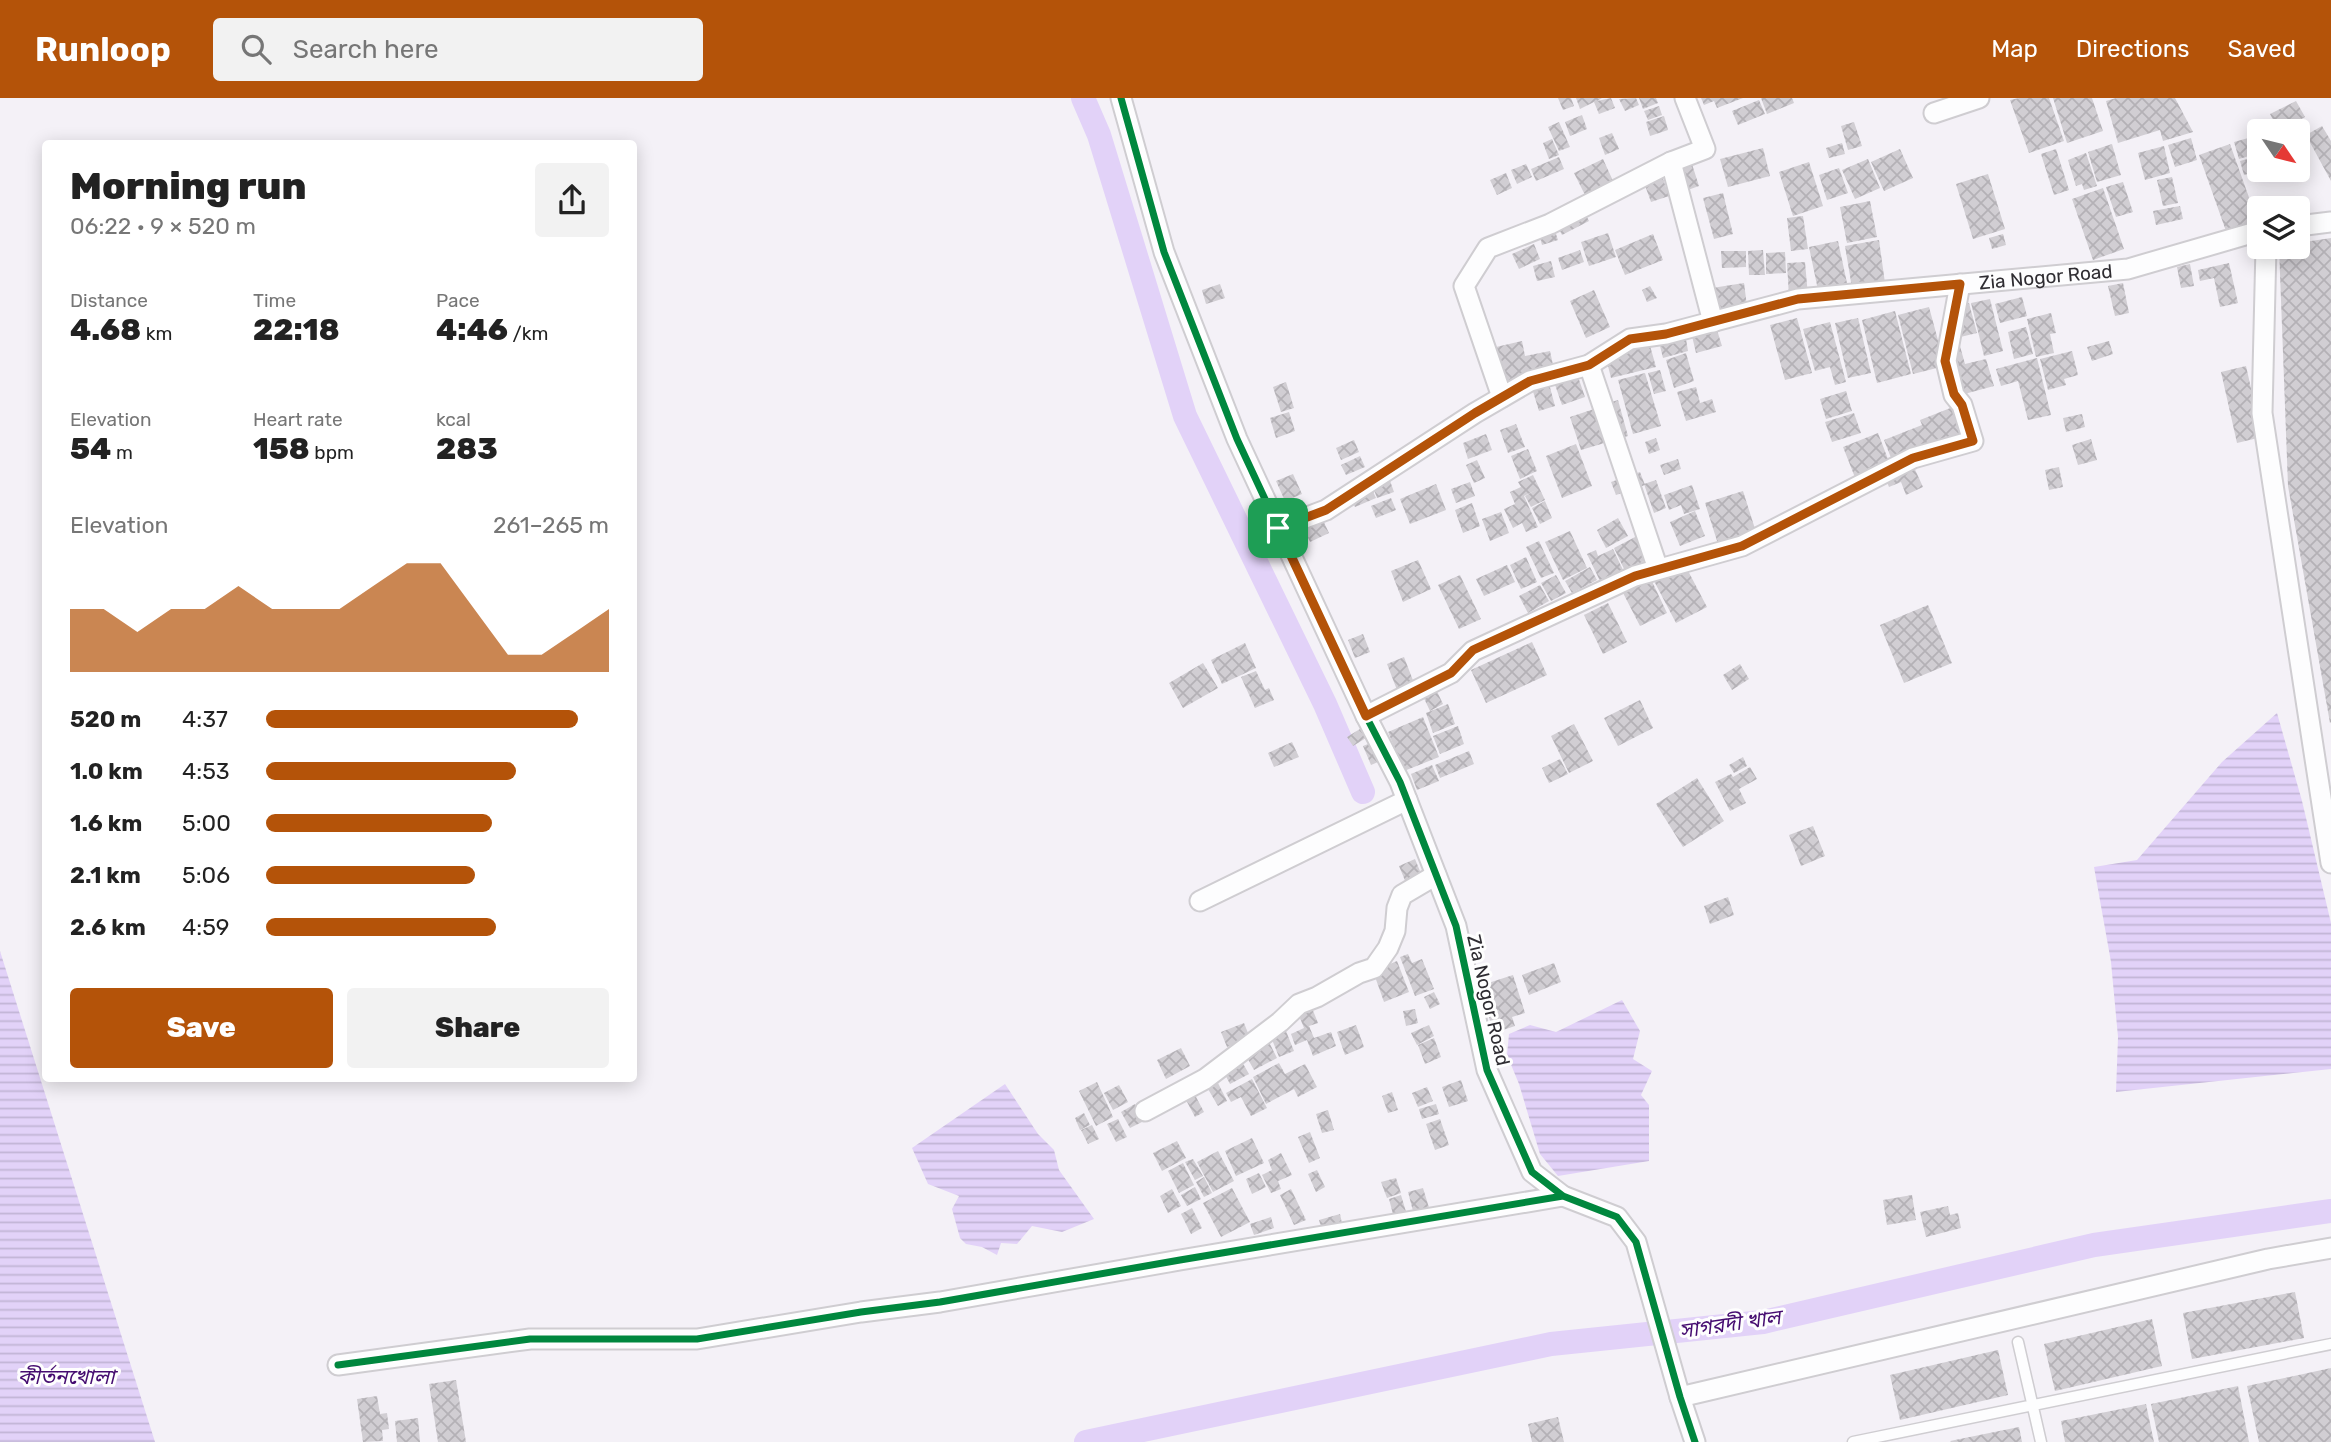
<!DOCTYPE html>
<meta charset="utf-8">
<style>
:root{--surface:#fff;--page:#f2f2f2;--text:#222;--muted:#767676;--accent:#b45309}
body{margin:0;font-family:Rubik,"Noto Sans Bengali",sans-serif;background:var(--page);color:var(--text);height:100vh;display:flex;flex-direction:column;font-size:26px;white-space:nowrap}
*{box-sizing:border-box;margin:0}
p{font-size:23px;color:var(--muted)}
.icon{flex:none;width:38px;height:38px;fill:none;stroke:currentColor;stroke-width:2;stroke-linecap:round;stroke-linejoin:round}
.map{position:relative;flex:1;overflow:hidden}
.side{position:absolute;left:42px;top:42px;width:595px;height:942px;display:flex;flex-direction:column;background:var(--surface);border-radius:7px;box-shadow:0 4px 18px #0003}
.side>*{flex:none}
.needle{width:46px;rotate:125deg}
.tools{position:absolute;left:2247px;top:21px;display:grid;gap:14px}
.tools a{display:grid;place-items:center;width:63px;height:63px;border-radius:7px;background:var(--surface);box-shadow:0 4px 18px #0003;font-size:35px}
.pin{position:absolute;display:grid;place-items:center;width:60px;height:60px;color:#fff;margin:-30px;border-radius:14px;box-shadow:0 4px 10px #0006}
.round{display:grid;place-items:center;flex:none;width:74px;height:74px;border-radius:7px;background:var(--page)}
.head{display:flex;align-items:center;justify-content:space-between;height:119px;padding:0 28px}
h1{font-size:38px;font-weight:800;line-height:52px}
.figures{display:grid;grid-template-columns:repeat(3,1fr);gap:10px;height:119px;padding:7px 28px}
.figures div{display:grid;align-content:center}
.figures b{font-size:30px;font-weight:800}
.figures small{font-size:19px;font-weight:400}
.figures p{font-size:19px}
.chart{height:196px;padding:14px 28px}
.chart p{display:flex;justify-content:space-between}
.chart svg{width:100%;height:126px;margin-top:7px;fill:var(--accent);opacity:.7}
.primary-button{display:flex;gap:14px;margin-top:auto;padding:14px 28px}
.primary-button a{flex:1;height:80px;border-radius:7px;background:var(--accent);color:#fff;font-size:28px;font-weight:800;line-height:80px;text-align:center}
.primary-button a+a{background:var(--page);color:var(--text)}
ul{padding:0 28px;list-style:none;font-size:23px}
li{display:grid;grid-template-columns:112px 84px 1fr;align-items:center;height:52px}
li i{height:18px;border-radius:9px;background:var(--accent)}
header{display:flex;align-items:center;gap:42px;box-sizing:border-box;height:98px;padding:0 35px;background:var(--accent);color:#fff}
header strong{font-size:33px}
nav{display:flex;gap:38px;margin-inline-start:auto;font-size:24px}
.search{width:490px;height:63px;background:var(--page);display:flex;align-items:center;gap:18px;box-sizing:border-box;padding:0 24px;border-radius:7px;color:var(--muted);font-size:26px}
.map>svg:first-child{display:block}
.water{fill:url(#water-rules)}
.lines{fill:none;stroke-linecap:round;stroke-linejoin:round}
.canal{stroke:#e2d2f8;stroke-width:24}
.building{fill:url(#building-cross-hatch)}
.service-casing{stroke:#cfcdd1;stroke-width:13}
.minor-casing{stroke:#cfcdd1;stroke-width:23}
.service{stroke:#fdfdfe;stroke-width:10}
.minor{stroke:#fdfdfe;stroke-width:19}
.cycleway-casing{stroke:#fefefe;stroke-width:11}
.cycleway{stroke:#00873e;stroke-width:7}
.route-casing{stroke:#fff;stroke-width:14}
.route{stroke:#b45309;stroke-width:9}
.labels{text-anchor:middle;stroke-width:6;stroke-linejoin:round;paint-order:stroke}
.street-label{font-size:19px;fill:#2f2d32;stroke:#fefefe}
.water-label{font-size:21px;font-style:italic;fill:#450c70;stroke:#fefefe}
</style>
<header>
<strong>Runloop</strong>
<div class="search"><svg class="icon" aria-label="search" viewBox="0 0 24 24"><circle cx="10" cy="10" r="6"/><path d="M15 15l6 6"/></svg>Search here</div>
<nav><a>Map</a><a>Directions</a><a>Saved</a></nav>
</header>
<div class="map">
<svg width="2331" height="1344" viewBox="0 0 2331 1344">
<defs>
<pattern id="water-rules" width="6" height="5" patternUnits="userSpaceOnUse" patternTransform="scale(1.75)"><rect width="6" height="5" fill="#e2d2f8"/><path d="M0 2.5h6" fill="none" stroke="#c2b5d5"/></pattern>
<pattern id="building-cross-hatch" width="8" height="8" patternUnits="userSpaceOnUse" patternTransform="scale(1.75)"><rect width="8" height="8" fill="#d1ced3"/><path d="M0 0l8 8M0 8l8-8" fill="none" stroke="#b4b1b6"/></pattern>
</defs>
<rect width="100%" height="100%" fill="#f4f1f7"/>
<path class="water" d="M2277,615l25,88 29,122v146l-215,23 2,-55 -7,-75 -17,-95 43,-7 85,-98z
M0,853l155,491h-155z
M1622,902l18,31 -7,28 19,12 -11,24 8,10v56l-91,15 -18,-22 -21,-70 -12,-29 2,-21 21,-9 26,7z
M1005,986l33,50 16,16 5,20 35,49 -32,13 -30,-6 -15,18 -16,-1 -4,12 -15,-8 -16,-3 -6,-6 -8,-29 7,-13 -31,-12 -16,-36z"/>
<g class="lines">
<path class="canal" d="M1083,0l16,37 86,281 140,288 38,88
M1086,1344l465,-98 212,-22 331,-77 237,-34"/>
</g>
<path class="building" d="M1558,0h13l3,8 -11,4z
M1576,0h26l-5,3 14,-3 4,10 -16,6 -5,-12 -14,7z
M1636,0l3,7 -14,6 -6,-12z
M1639,0h17l2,5 -15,6z
M1701,0h42l-26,10 -3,-7 -10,4z
M1761,0h31l2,5 -27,11z
M2019,0h30l15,43 -35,12 -19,-53z
M2053,0h39l11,33 -36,12z
M2116,0h59l18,34 -30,9 -3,-11 -42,13 -12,-42z
M1759,2l6,14 -27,11 -6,-14z
M2296,3l9,16 -26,14 -9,-17z
M1659,8l3,9 -14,5 -4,-9z
M1582,17l5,14 -17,7 -5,-14z
M1664,18l4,14 -18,6 -4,-14z
M1559,24l11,25 -11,4 -11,-24z
M1854,24l8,24 -14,4 -7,-24z
M2322,28l9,15v40l-25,-46z
M1612,35l7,16 -14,6 -6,-17z
M2259,37v18l-20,6 -5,-17z
M2191,40l6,22 -22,7 -7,-22z
M1552,41l7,16 -10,4 -6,-16z
M1842,45l3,11 -16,4 -3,-10z
M2112,46l9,31 -24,7 -9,-30z
M2230,46l27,76 -31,11 -27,-76z
M2164,48l6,27 -25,7 -7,-27z
M1763,50l7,28 -42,11 -8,-28z
M1900,51l13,29 -29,13 -13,-29z
M2056,51l13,41 -15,5 -13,-41z
M2086,55l11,33 -13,4 -2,-6 -6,2 -8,-26z
M2305,55l4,14 -11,2v-15z
M2259,58v15l-15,4 -4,-14z
M1559,59l5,12 -28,12 -5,-12z
M1603,61l11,24 -28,14 -12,-24z
M1868,61l12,29 -25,11 -13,-29z
M1691,63l8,25 -28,10 -8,-25z
M1809,64l14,44 -30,10 -14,-44z
M1526,66l6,13 -15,7 -6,-14z
M1839,70l9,25 -21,7 -8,-25z
M1506,75l6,15 -15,7 -7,-15z
M1661,75l8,23 -18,6 -8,-22z
M1988,76l17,55 -32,10 -17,-55z
M2172,79l6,26 -15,3 -6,-26z
M2123,84l10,30 -17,5 -10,-30z
M2103,90l21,61 -31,11 -21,-61z
M1723,95l10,41 -19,5 -11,-41z
M1870,103l7,36 -30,6 -7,-36z
M2180,108l3,13 -27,6 -3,-14z
M1583,111l6,12 -27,14 -6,-12z
M1803,118l5,33 -17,2 -4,-33z
M1554,130l4,12 -16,5 -3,-11z
M1608,135l8,24 -27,9 -8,-24z
M1653,136l10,26 -38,15 -10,-25z
M2003,136l3,11 -14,4 -3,-11z
M2331,140v484l-1,1 -42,-237 -9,-239h19v-4z
M1879,142l6,43 -33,5 -7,-42z
M1838,143l9,42 -29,7 -9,-43z
M1534,146l6,15 -21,10 -7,-15z
M1580,152l4,12 -22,8 -4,-12z
M1763,152l2,25h-16l-1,-24z
M1721,153h25v16l-24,1z
M1785,154l1,21 -20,1v-21z
M1551,163l4,16 -18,4 -4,-15z
M1805,164l3,34 -19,1 -2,-34z
M2229,165l9,40 -18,4 -6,-29 -14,3 -2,-11z
M2190,166l4,22 -13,2 -4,-21z
M1744,185l3,23 -31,4 -4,-22z
M2123,185l6,30 -14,3 -7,-30z
M1220,186l5,14 -19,6 -4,-14z
M1650,188l7,12 -10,4 -5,-12z
M1594,192l16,37 -24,11 -16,-37z
M2022,199l5,19 -27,7 -5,-19z
M1990,201l13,52 -19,5 -13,-53z
M1969,205l8,30 -25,6 -7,-30z
M1929,209l16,59 -32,8 -15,-59z
M1895,213l16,63 -34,9 -15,-63z
M2051,215l5,20 -6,1 4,19 -18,4 -9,-38z
M1797,220l15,55 -27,7 -15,-55z
M1858,220l13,55 -23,5 -13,-55z
M1830,224l16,60 -11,3 -5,-18 -15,4 -12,-42z
M2026,229l7,27 -19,5 -6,-27z
M1717,232l5,16 -26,7 -4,-17z
M1686,241l2,12 -25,7 -3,-12z
M1958,241l7,25 21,-5 8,27 -37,10 -14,-52z
M1522,243l3,15 25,-5 5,23 -64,12 -8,-36z
M2109,243l4,13 -21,7 -5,-14z
M1649,244l7,25 -45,11 -6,-24z
M2072,253l6,24 -14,4 2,6 -18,5 -8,-31z
M1686,255l8,28 -20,7 -8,-28z
M2037,260l14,57 -23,5 -10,-39 -17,5 -5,-17z
M2246,268l16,71 -25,6 -16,-71z
M1660,272l6,21 -12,3 -6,-21z
M1576,273l9,26 -23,8 -9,-26z
M1645,275l16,53 -28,8 -15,-54z
M1548,282l7,26 -16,5 -8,-26z
M1286,284l8,26 -13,4 -8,-25z
M1696,289l4,16 12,-4 4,13 -30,9 -9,-29z
M1846,293l6,20 -26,8 -6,-20z
M1618,302l10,36 -47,14 -11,-33 24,-8 6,17 -5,-19z
M1958,307l12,30 -38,15 -3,-8 2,7 -38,14 -9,-23 38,-15 -2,-5z
M1289,314l6,19 -19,7 -6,-20z
M1854,315l7,20 -29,9 -7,-20z
M2082,316l3,13 -19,5 -3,-14z
M1516,326l9,23 -17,6 -8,-23z
M1878,335l13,34 -35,13 -13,-33z
M1486,336l6,16 -24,9 -5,-16z
M1656,340l4,12 -11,4 -4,-12z
M2091,341l6,21 -19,5 -6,-20z
M1354,342l5,12 -18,8 -5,-12z
M1576,346l16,42 -30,12 -16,-42z
M1528,351l9,22 -17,8 -9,-23z
M1360,358l5,11 -19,8 -5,-10z
M1678,361l3,10 -17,6 -4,-10z
M1477,362l8,18 -11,5 -8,-18z
M1912,365l11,24 -17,8 -5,-13 -12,5 -5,-12z
M2059,369l4,20 -14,3 -4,-20z
M1640,374l5,13 -29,10 -5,-13z
M1293,376l9,20 -17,7 -9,-20z
M1388,377l6,17 -17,6 -6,-16z
M1533,377l12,25 -14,7 -6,-11 11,-6 -12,6 14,31 -12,5 -4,-9 -9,5 -9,-19 11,-5 -5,-12 11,-5 -3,-5z
M1656,382l10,28 -12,5 -10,-29z
M1470,384l5,14 -19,7 -5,-14z
M1369,385l7,15 -21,9 -7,-14z
M1436,386l10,26 -36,14 -10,-25z
M1692,387l8,24 -16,5 -3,-9 -12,5 -5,-15z
M1743,393l13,41 -38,12 -13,-41z
M1391,400l5,12 -20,8 -5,-12z
M1545,403l7,17 -12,6 -8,-16z
M1472,405l8,23 -17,7 -8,-23z
M1695,413l10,25 -25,10 -10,-24z
M1501,414l8,21 -19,8 -8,-22z
M1320,416l9,19 -19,9 -9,-19z
M1618,420l10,18 -22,12 -9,-18z
M1570,433l17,37 -24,12 -18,-38z
M1639,437l11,23 -25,13 -11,-23z
M1539,443l15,32 -13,5 -15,-31z
M1613,451l10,21 -23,11 -13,-27 9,-4 2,6z
M1526,459l11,25 -16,7 -11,-24z
M1418,462l13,29 -28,13 -12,-31z
M1507,467l8,17 -31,14 -8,-17z
M1685,467l22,42 -31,16 -22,-42z
M1590,469l7,13 -25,13 -7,-12z
M1460,477l21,44 -22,10 -21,-44z
M1556,477l10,18 -15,8 -10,-18z
M1649,477l18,38 -27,13 -19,-37z
M1540,487l9,16 -21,12 -9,-17z
M1608,505l19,39 -24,12 -19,-39z
M1928,507l24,58 -48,20 -24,-58z
M1363,536l7,18 -15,6 -7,-18z
M1532,544l15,33 -61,28 -15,-33z
M1245,545l11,25 -34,16 -11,-24z
M1404,559l10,26 -17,7 -10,-26z
M1203,565l15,25 -35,20 -14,-25z
M1740,566l9,15 -17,11 -9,-15z
M1256,573l9,19 4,-2 5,12 -19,8 -14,-31z
M1434,587l9,19 -13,7 -9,-19z
M1640,602l13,28 -35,18 -14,-28z
M1448,606l7,20 -22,9 -7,-20z
M1423,619l16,40 -35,14 -16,-39z
M1574,626l19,37 -24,12 -18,-37z
M1458,628l6,18 -24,10 -7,-18z
M1360,631l6,9 -13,8 -6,-9z
M1378,642l7,19 -14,6 -8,-19z
M1292,644l7,15 -25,10 -6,-14z
M1469,653l5,13 -34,14 -5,-13z
M1743,659l4,9 -13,7 -5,-8z
M1560,661l8,15 -19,9 -7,-15z
M1432,667l7,16 -22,9 -6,-16z
M1750,669l7,12 -18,10 7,14 -16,8 -15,-29 16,-8 2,3z
M1697,680l27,43 -41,26 -27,-43z
M1813,728l12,30 -24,10 -12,-31z
M1415,761l7,17 -16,7 -7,-17z
M1728,799l6,18 -24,9 -6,-18z
M1408,856l4,9 10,-4 12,30 -19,7 -15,-39z
M1397,863l12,31 -25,10 -11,-31z
M1554,865l7,19 -32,13 -7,-20z
M1513,877l12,38 -13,4 3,9 -21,7 -15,-47z
M1434,894l6,12 -10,5 -6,-12z
M1312,910l6,15 -9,3 5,12 17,-6 5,14 -23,10 -6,-16 -12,5 -4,-11 13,-6 -6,-15z
M1415,911l3,14 -12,3 -3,-15z
M1244,925l6,15 -23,9 -6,-15z
M1356,927l8,22 -19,8 -8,-23z
M1429,927l5,11 -17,9 -6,-12z
M1286,933l8,20 -15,6 -8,-20z
M1434,940l7,19 -16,7 -7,-19z
M1269,944l8,16 -23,12 -9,-16z
M1181,950l9,18 -24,13 -9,-19z
M1241,962l8,14 -19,10 -8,-15z
M1279,965l6,11 20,-10 12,23 -19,10 -4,-8 -28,15 -13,-27z
M1252,981l15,29 -16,8 -10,-19 -10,5 -5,-9z
M1461,982l7,21 -19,6 -7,-20z
M1097,984l16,35 -17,9 -17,-35z
M1218,985l9,18 -9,5 -10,-17z
M1119,987l9,17 -15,8 -9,-17z
M1427,989l6,14 -15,6 -6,-14z
M1392,994l6,18 -10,3 -6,-17z
M1195,997l9,17 -9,5 -9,-17z
M1135,1006l9,17 -14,7 -9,-16z
M1436,1006l3,10 -17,5 -3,-10z
M1328,1012l6,20 -12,3 -6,-19z
M1084,1015l6,12 -10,5 -5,-12z
M1118,1021l9,18 -11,5 -9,-18z
M1440,1021l9,26 -14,5 -9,-26z
M1092,1027l7,14 -11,5 -7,-14z
M1310,1034l10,26 -11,5 -11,-26z
M1252,1040l12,25 -28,13 -11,-25z
M1177,1043l9,17 -24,13 -9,-18z
M1218,1053l16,30 -21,11 -16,-30z
M1281,1055l11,22 -14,6 3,8 -10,4 -9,-18 10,-5 -4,-10z
M1193,1061l10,17 -8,4 -10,-18z
M1183,1065l11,22 -15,8 -11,-22z
M1317,1072l8,17 -9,5 -8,-18z
M1259,1075l7,14 -14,7 -6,-15z
M1204,1079l8,16 -8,4 -8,-15z
M1396,1080l5,15 -14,5 -6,-16z
M1195,1089l6,12 -14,7 -6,-11z
M1232,1090l18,34 -29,15 -18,-34z
M1423,1090l7,23 -16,4 -6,-23z
M1172,1091l9,17 -13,7 -8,-17z
M1291,1091l15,31 -12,5 -14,-30z
M1401,1097l6,20 -13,3 -5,-19z
M1912,1097l4,25 -29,5 -4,-25z
M1948,1108l2,9 8,-2 3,15 -35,9 -6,-25z
M1192,1110l10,20 -11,6 -10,-20z
M1340,1116l3,14 -20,6 -4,-14z
M1271,1119l3,11 -20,7 -4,-11z
M2295,1194l9,46 -112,21 -9,-46z
M2152,1221l10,47 -107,25 -11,-47z
M1998,1252l10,45 -108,25 -10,-45z
M2331,1270v74h-72l-12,-56z
M456,1282l10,62h-28l-9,-58z
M2238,1288l11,56h-90l-8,-38z
M377,1298l3,18 7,-1 2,16 -7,1 1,11 -20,1 -6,-43z
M2146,1306l8,38h-89l-4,-21z
M1558,1319l6,25h-32l-4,-18z
M418,1320l2,24h-23l-2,-21z
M2019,1329l3,15h-71l-1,-1z"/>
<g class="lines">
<g class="service-casing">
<path id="service" d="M2018,1244l23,100
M1853,1344l478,-98"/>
</g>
<g class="minor-casing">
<g id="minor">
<path d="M1121,0l43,154 73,187 129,277 34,66 56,144 31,144 45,102 31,24 54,21 19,25 44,155 15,45"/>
<path d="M1934,15l45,-15"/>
<path d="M1671,64l42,160"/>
<path d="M2298,128l33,-4"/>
<path d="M2266,149l-4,166 69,450"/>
<path d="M1589,267l69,204"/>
<path d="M1502,299l-38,-111 24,-38 62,-24 121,-62 34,-13 -20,-51"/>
<path id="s1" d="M1278,430l48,-18 149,-97 55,-32 59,-16 41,-26 36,-5 132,-35 330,-30 131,-38"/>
<path d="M1366,618l85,-43 22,-22 162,-75 107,-30 171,-88 60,-17 -11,-36 -8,-10 -8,-34 14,-77"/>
<path d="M1200,803l207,-101"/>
<path d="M1145,1013l60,-32 75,-57 19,-18 18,-7 42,-24 15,-5 14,-20 7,-17 2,-23 5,-13 34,-20"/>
<path d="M338,1267l192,-26h167l164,-27 79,-10 240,-42 383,-64"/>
<path d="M1680,1299l588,-138 63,-11"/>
</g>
</g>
<use href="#service" class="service"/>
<use href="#minor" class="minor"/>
<g class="cycleway-casing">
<path id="cycleway" d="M1121,0l43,154 73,187 129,277 34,66 56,144 31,144 45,102 31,24 54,21 19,25 44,155 15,45
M338,1267l192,-26h167l164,-27 79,-10 240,-42 383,-64"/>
</g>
<use href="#cycleway" class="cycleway"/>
</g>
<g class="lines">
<g class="route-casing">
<path id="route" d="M1960,186l-15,77 9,33 8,11 11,36 -60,17 -171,88 -107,30 -55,25 -107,49 -22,23 -85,43 -88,-188 48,-18 149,-97 55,-32 59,-16 41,-26 36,-5 132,-35z"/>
</g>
<use href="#route" class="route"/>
</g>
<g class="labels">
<g class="street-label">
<text dy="7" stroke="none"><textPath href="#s1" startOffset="824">Zia Nogor Road</textPath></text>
<text transform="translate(1489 902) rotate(77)" y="7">Zia Nogor Road</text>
</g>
<g class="water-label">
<text transform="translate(1730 1226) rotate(-8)" y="7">সাগরদী খাল</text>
<text x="66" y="1286">কীর্তনখোলা</text>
</g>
</g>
</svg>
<div class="tools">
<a><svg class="needle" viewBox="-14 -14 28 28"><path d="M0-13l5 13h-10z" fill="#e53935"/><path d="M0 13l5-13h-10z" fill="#767676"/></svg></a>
<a><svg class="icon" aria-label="layers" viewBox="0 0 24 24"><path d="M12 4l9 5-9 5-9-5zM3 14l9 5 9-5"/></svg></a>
</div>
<div class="pin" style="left:1278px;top:430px;background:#1e9e55"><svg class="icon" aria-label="arrive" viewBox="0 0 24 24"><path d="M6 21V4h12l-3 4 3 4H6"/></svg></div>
<section class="side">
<div class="head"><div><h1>Morning run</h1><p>06:22 · 9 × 520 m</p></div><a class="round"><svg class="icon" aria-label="share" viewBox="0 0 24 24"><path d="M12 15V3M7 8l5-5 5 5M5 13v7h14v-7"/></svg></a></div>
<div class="figures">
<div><p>Distance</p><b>4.68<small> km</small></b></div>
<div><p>Time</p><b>22:18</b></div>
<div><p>Pace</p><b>4:46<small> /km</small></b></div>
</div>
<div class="figures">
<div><p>Elevation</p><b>54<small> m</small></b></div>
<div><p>Heart rate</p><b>158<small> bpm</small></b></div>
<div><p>kcal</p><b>283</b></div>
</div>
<div class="chart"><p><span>Elevation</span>261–265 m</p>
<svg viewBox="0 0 160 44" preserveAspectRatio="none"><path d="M0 44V22L10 22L20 30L30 22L40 22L50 14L60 22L70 22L80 22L90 14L100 6L110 6L120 22L130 38L140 38L150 30L160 22V44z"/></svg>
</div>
<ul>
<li><b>520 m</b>4:37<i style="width:91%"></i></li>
<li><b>1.0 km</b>4:53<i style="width:73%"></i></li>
<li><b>1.6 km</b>5:00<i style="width:66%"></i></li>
<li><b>2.1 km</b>5:06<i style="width:61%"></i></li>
<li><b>2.6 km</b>4:59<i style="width:67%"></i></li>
</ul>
<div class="primary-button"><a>Save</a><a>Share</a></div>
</section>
</div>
